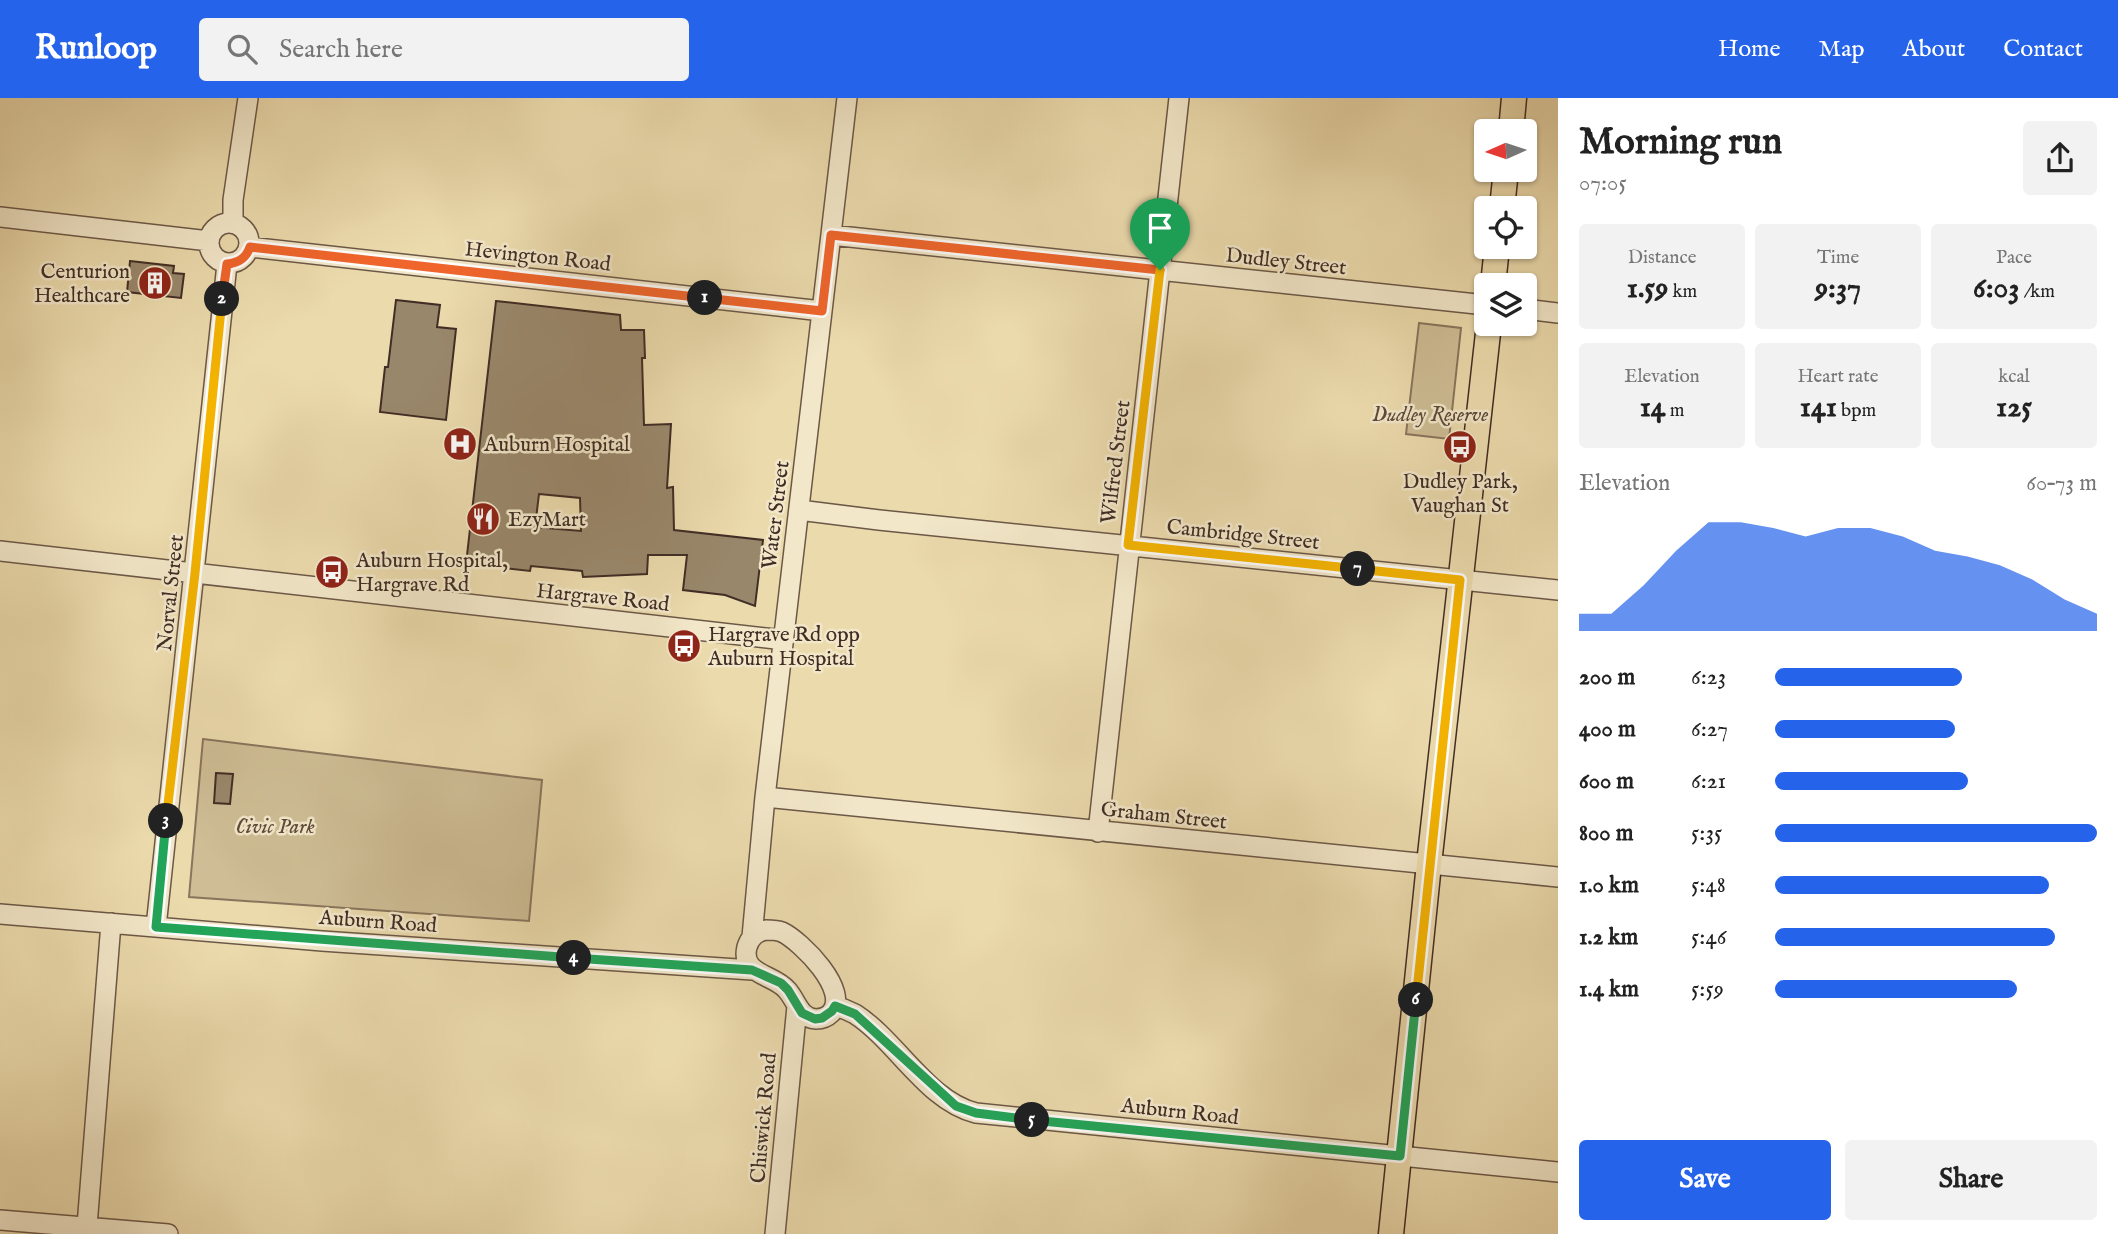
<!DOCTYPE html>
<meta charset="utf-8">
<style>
:root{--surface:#fff;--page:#f2f2f2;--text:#222;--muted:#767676;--accent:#2563eb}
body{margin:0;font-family:"IM FELL English",serif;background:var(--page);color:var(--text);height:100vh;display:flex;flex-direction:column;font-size:26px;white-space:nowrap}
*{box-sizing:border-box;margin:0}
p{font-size:23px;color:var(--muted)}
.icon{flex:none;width:38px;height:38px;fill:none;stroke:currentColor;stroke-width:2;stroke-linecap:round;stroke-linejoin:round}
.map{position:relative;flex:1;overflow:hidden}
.sheet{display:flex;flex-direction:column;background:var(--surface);width:560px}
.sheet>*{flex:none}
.needle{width:46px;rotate:267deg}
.fabs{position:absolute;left:1474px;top:21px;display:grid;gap:14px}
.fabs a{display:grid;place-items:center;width:63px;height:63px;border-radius:7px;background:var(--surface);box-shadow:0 2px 5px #0004;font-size:35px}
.pin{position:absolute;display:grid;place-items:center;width:60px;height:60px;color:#fff;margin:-72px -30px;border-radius:50% 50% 50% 0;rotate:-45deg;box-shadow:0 0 7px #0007}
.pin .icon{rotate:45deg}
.km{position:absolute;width:35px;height:35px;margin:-18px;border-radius:50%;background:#222;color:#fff;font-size:19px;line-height:35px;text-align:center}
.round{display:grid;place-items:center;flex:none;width:74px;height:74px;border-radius:7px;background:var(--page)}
.overview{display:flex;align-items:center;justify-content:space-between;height:119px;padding:0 21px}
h1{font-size:38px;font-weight:700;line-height:52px}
.stats{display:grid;grid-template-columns:repeat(3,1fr);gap:10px;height:119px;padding:7px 21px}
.stats div{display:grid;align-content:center;border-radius:7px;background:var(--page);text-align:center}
.stats b{font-size:30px;font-weight:700}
.stats small{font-size:19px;font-weight:400}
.stats p{font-size:19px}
.chart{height:196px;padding:14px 21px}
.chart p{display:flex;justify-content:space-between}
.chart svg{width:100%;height:126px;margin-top:7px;fill:var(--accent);opacity:.7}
.action{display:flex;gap:14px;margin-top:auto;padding:14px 21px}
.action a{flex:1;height:80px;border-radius:7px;background:var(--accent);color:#fff;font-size:28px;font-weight:700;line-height:80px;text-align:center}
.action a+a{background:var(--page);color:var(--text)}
ul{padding:0 21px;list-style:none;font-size:23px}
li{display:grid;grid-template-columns:112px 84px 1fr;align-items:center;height:52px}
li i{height:18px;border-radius:9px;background:var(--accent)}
header{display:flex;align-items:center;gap:42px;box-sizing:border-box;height:98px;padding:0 35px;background:var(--accent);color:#fff}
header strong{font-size:33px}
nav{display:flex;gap:38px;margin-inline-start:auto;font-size:24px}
.search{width:490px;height:63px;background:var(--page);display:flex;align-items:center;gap:18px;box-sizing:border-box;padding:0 24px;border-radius:7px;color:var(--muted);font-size:26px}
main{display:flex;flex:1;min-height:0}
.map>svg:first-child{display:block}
.green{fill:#cebd95;stroke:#88755d;stroke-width:2}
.building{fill:#99876b;stroke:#412d25;stroke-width:2;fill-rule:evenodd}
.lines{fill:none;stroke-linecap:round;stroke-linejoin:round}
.minor-casing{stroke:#6c5847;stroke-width:22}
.major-casing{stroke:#412d25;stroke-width:27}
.minor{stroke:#f2e7c9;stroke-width:19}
.major{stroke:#ebdaac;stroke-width:24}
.split-1-casing{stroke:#fff;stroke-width:14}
.split-2-casing{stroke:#fff;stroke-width:14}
.split-3-casing{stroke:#fff;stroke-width:14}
.split-4-casing{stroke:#fff;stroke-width:14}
.split-5-casing{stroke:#fff;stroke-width:14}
.split-6-casing{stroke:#fff;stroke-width:14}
.split-7-casing{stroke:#fff;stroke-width:14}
.split-8-casing{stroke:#fff;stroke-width:14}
.split-1{stroke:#f0652b;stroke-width:9}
.split-2{stroke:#f0652b;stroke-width:9}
.split-3{stroke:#f5b400;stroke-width:9}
.split-4{stroke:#22a559;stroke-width:9}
.split-5{stroke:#22a559;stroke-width:9}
.split-6{stroke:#22a559;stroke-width:9}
.split-7{stroke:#f5b400;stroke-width:9}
.split-8{stroke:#f5b400;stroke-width:9}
.labels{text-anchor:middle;stroke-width:5;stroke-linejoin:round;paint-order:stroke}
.street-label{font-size:21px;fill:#412d25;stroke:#f2e7c9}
.poi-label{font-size:21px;fill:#412d25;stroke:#f2e7c9;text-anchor:start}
.park-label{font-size:21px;font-style:italic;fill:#5d4a3b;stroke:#f2e7c9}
</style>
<header>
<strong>Runloop</strong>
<div class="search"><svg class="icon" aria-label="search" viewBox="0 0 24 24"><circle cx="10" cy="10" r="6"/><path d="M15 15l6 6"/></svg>Search here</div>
<nav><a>Home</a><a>Map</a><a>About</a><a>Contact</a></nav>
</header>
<main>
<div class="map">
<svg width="1558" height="1136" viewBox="0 0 1558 1136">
<rect width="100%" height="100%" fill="#ebdaac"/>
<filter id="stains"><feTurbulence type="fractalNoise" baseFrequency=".00286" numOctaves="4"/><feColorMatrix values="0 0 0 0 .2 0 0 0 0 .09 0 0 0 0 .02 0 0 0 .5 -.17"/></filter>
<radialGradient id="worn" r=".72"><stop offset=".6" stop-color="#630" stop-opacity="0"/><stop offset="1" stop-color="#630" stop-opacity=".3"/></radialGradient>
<path class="green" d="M1419,225l42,5 -12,111 -43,-5z
M203,641l339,41 -13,141 -340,-24z"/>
<path class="building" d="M130,163l44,5 -1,7 11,1 -3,24 -54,-6z
M396,202l44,5 -3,22 19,2 -10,91 -66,-8 5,-45h3z
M496,203l124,14 1,15h23l1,28h-3l2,67 27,-1 -4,64 6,-1 1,43 89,10 -8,66 -30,-11 -42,-5 4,-35h-39l-1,19 -64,3 -1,-6 -51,-5 -1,5 -64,-7zM539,396l41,4 1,33 -46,-4z
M216,675l17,1 -3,30 -16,-1z"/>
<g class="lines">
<g class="minor-casing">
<path id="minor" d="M0,119l209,24
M209 145a20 20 0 1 1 40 0a20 20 0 1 1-40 0Z
M233,125v-23l15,-102
M831,137l655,70
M250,149l572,64
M1524,211l34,4
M799,412l80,10 679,70
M0,453l784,89
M765,699l793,80
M1098,734l81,-734
M0,816l322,27 430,29
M156,829l71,-663
M766,832c6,0 11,0 16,2 19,9 69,59 49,81 -4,4 -9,6 -15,6 -17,-1 -19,-18 -29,-29 -13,-16 -47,-15 -40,-43 3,-10 9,-15 19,-17z
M752,839l13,-140 82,-699
M835,908c7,2 14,5 20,8 42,27 72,87 121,99l582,59
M0,1122l168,14
M87,1128l24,-303
M775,1136l22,-228"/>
</g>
<g class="major-casing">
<path id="major" d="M1511,33l3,-33
M1502,110l4,-38
M1493,187l4,-38
M1391,1136l38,-370 60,-540"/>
</g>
<use href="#minor" class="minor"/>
<use href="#major" class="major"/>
</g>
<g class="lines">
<g class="split-1-casing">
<path id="split-1" d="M705,200l117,13 9,-76 329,35"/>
</g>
<g class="split-2-casing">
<path id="split-2" d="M222,201l5,-35c12,-1 19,-6 23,-17l455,51"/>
</g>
<g class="split-3-casing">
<path id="split-3" d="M166,723l29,-248 27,-274"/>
</g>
<g class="split-4-casing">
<path id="split-4" d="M166,723l-10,106 418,31"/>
</g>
<g class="split-5-casing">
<path id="split-5" d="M574,860l178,12 29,13 7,7 14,23 13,6 7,-1 10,-7 3,-5 20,8 101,92 20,7 56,7"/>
</g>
<g class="split-6-casing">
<path id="split-6" d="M1032,1022l368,36 16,-156"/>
</g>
<g class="split-7-casing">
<path id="split-7" d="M1358,471l102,11 -44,420"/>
</g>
<g class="split-8-casing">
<path id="split-8" d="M1160,172l-32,275 230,24"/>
</g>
<use href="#split-1" class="split-1"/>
<use href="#split-2" class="split-2"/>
<use href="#split-3" class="split-3"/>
<use href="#split-4" class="split-4"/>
<use href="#split-5" class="split-5"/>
<use href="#split-6" class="split-6"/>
<use href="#split-7" class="split-7"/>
<use href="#split-8" class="split-8"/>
</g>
<defs>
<g id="building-disc" transform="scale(1.75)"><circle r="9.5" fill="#8f2418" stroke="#f2e7c9"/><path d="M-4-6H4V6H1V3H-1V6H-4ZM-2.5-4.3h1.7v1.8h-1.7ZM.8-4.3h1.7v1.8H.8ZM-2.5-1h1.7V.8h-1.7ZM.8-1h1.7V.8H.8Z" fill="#fff"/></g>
<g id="hospital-disc" transform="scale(1.75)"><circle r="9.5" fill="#8f2418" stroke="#f2e7c9"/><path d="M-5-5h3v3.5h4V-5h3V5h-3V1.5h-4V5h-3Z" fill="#fff"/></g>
<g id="bus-disc" transform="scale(1.75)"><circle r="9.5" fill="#8f2418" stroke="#f2e7c9"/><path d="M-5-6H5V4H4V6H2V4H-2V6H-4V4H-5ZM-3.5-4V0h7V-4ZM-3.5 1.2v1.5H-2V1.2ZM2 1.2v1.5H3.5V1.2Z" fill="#fff"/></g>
<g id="restaurant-disc" transform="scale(1.75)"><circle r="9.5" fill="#8f2418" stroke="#f2e7c9"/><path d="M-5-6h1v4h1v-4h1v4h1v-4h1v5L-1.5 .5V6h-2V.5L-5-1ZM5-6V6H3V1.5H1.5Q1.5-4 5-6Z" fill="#fff"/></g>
</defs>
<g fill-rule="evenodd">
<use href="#building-disc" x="155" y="185"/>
<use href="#hospital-disc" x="460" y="346"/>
<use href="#bus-disc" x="1460" y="349"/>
<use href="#restaurant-disc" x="483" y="421"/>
<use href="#bus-disc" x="332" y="474"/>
<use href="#bus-disc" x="684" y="548"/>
</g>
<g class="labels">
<g class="street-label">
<text transform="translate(538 158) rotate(6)" y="7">Hevington Road</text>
<text transform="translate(1286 163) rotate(6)" y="7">Dudley Street</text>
<text transform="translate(1115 364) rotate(-83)" y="7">Wilfred Street</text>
<text transform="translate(775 417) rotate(-83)" y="7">Water Street</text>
<text transform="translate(1243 436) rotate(6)" y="7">Cambridge Street</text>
<text transform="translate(170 495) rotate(-84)" y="7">Norval Street</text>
<text transform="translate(603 499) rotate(6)" y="7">Hargrave Road</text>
<text transform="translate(1164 717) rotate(6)" y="7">Graham Street</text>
<text transform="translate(378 823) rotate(4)" y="7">Auburn Road</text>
<text transform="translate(1180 1013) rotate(6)" y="7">Auburn Road</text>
<text transform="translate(763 1020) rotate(-85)" y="7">Chiswick Road</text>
</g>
<g class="poi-label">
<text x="130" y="180" text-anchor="end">Centurion<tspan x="130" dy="24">Healthcare</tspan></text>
<text x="484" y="353">Auburn Hospital</text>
<text x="1460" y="390" text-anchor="middle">Dudley Park,<tspan x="1460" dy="24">Vaughan St</tspan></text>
<text x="508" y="428">EzyMart</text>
<text x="356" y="469">Auburn Hospital,<tspan x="356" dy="24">Hargrave Rd</tspan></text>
<text x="708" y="543">Hargrave Rd opp<tspan x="708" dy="24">Auburn Hospital</tspan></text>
</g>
<g class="park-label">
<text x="1430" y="323">Dudley Reserve</text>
<text x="275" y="735">Civic Park</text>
</g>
</g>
<rect width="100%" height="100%" filter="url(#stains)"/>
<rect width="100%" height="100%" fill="url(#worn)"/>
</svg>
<div class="fabs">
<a><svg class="needle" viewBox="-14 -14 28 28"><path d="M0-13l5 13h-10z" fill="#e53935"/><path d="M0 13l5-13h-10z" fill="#767676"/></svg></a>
<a><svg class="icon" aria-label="locate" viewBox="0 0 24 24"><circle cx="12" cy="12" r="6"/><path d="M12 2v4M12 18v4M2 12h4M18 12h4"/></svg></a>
<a><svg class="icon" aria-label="layers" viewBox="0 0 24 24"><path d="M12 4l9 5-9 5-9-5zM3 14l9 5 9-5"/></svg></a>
</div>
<div class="pin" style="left:1160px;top:172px;background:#1e9e55"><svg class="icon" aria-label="arrive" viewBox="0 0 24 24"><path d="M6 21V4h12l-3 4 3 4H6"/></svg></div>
<b class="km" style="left:705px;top:200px">1</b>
<b class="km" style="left:222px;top:201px">2</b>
<b class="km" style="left:166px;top:723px">3</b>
<b class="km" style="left:574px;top:860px">4</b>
<b class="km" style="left:1032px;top:1022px">5</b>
<b class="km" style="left:1416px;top:902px">6</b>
<b class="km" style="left:1358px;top:471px">7</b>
</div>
<section class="sheet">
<div class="overview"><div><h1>Morning run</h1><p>07:05</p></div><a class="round"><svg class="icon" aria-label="share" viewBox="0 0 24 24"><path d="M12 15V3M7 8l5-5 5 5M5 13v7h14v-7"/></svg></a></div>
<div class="stats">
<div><p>Distance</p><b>1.59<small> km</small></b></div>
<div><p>Time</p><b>9:37</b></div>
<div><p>Pace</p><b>6:03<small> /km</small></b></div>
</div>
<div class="stats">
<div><p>Elevation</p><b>14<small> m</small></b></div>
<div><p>Heart rate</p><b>141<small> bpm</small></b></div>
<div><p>kcal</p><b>125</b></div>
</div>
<div class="chart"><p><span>Elevation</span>60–73 m</p>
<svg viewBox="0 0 160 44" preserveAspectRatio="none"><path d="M0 44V38L10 38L20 28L30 16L40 6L50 6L60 8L70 11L80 8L90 8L100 11L110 16L120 18L130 21L140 26L150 33L160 38V44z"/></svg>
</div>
<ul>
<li><b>200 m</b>6:23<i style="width:58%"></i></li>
<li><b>400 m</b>6:27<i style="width:56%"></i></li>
<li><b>600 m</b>6:21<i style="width:60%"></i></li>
<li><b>800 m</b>5:35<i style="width:100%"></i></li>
<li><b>1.0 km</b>5:48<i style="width:85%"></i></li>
<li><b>1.2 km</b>5:46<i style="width:87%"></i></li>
<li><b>1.4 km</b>5:59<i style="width:75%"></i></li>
</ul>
<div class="action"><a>Save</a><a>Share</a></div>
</section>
</main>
